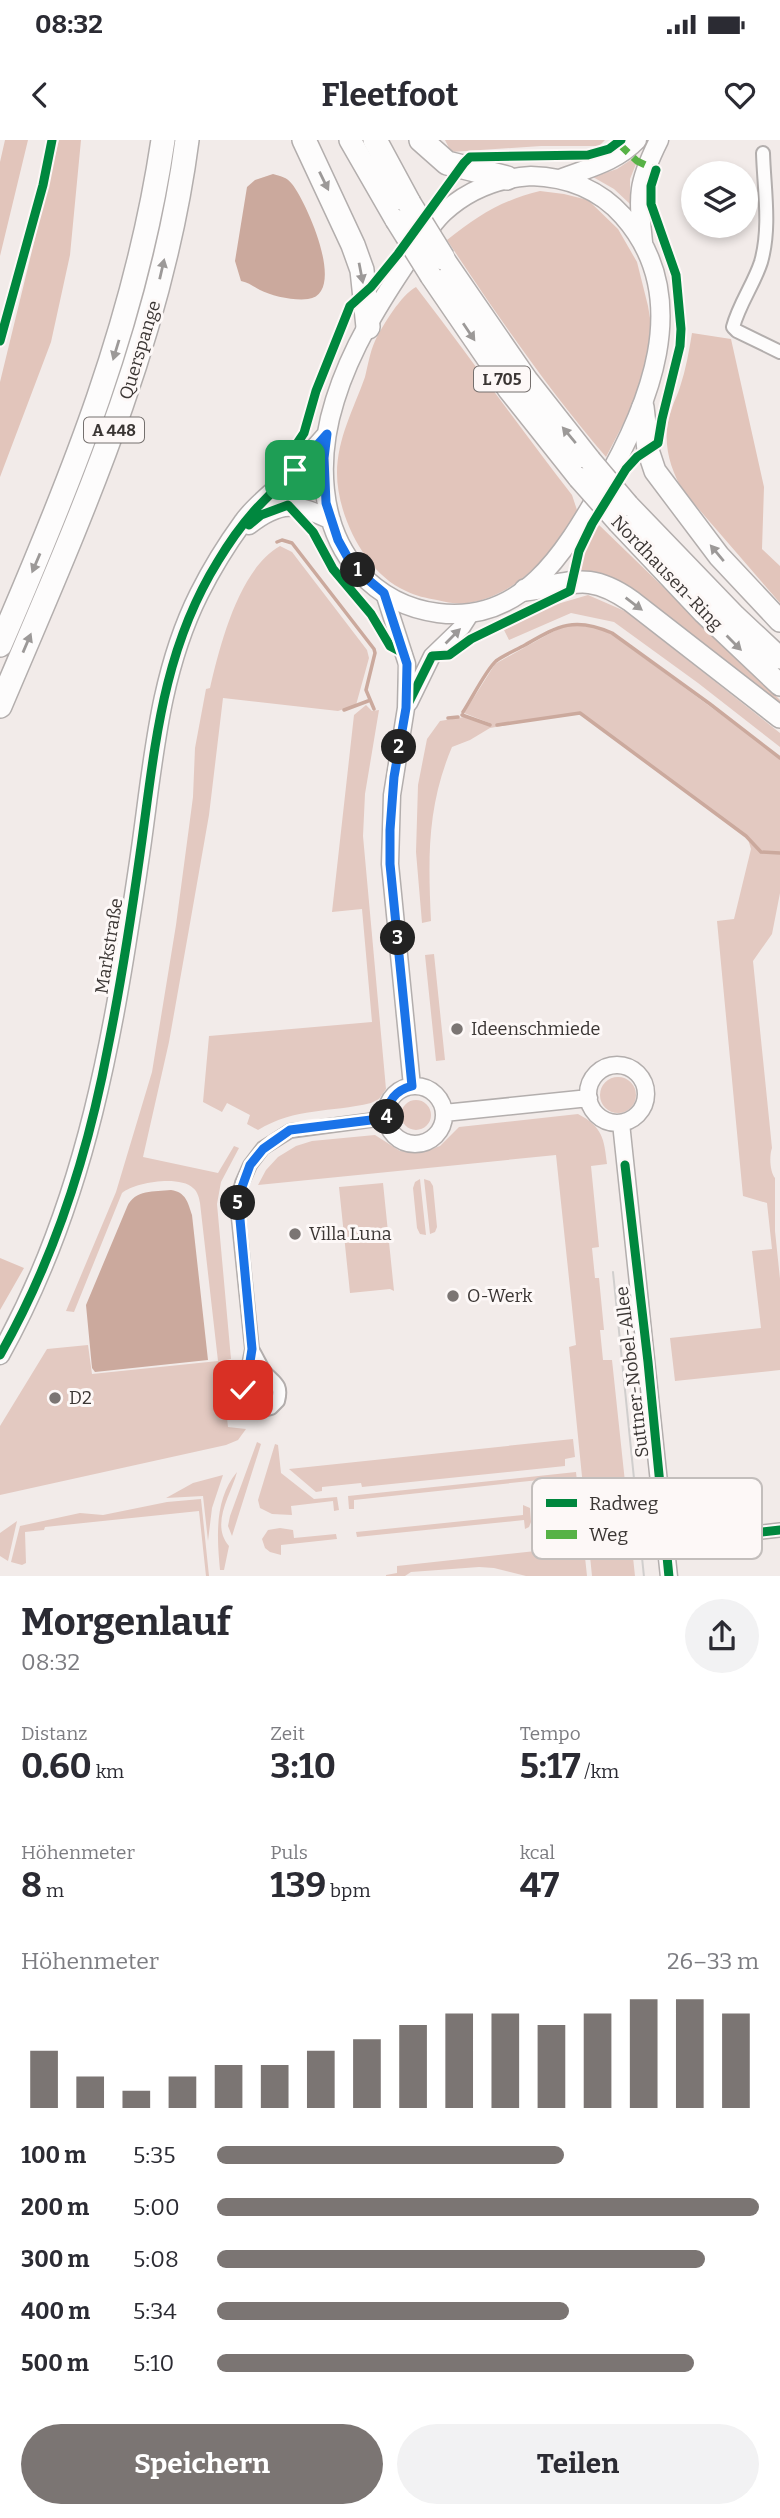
<!DOCTYPE html>
<html lang="de">
<meta charset="utf-8">
<style>
:root{--surface:#fff;--page:#f2f2f3;--text:#2b2b33;--muted:#7c7c81;--accent:#7b7573}
body{margin:0;font-family:Bitter,serif;background:var(--page);color:var(--text);height:100vh;display:flex;flex-direction:column;font-size:26px;white-space:nowrap}
*{box-sizing:border-box;margin:0}
p{font-size:23px;color:var(--muted)}
.icon{flex:none;width:38px;height:38px;fill:none;stroke:currentColor;stroke-width:2;stroke-linecap:round;stroke-linejoin:round}
.map{position:relative;height:1436px;overflow:hidden}
.sheet{display:flex;flex-direction:column;background:var(--surface);flex:1}
.sheet>*{flex:none}
.fabs{position:absolute;left:681px;top:21px;display:grid;gap:14px}
.fabs a{display:grid;place-items:center;width:77px;height:77px;border-radius:50%;background:var(--surface);box-shadow:0 4px 10px #0003;font-size:35px}
.pin{position:absolute;display:grid;place-items:center;width:60px;height:60px;color:#fff;margin:-30px;border-radius:14px;box-shadow:0 4px 10px #0006}
.km{position:absolute;width:35px;height:35px;margin:-18px;border-radius:50%;background:#222;color:#fff;font-size:19px;line-height:35px;text-align:center}
.round{display:grid;place-items:center;flex:none;width:74px;height:74px;border-radius:37px;background:var(--page)}
.summary{display:flex;align-items:center;justify-content:space-between;height:119px;padding:0 21px}
h1{font-size:38px;font-weight:700;line-height:52px}
.figures{display:grid;grid-template-columns:repeat(3,1fr);gap:10px;height:119px;padding:7px 21px}
.figures div{display:grid;align-content:center}
.figures b{font-size:35px;font-weight:700}
.figures small{font-size:19px;font-weight:400}
.figures p{font-size:19px}
.chart{height:196px;padding:14px 21px}
.chart p{display:flex;justify-content:space-between}
.chart svg{width:100%;height:126px;margin-top:7px;stroke:var(--accent);stroke-width:6}
.cta{display:flex;gap:14px;margin-top:auto;padding:14px 21px}
.cta a{flex:1;height:80px;border-radius:42px;background:var(--accent);color:#fff;font-size:28px;font-weight:700;line-height:80px;text-align:center}
.cta a+a{background:var(--page);color:var(--text)}
ul{padding:0 21px;list-style:none;font-size:23px}
li{display:grid;grid-template-columns:112px 84px 1fr;align-items:center;height:52px}
li i{height:18px;border-radius:9px;background:var(--accent)}
.status{display:flex;justify-content:space-between;align-items:center;height:49px;padding:0 35px;background:var(--surface);direction:ltr}
.status svg{height:19px;fill:currentColor}
header{display:flex;justify-content:space-between;align-items:center;height:91px;padding:0 21px;background:var(--surface);font-size:32px;font-weight:700}
.map>svg:first-child{display:block}
.green{fill:#e3c9c1}
.forest{fill:#e2c5bb}
.water{fill:#cba99d}
.lines{fill:none;stroke-linecap:round;stroke-linejoin:round}
.stream{stroke:#cba99d;stroke-width:3.5}
.minor-casing{stroke:#b3aead;stroke-width:16}
.tertiary-casing{stroke:#b3aead;stroke-width:19}
.secondary-casing{stroke:#b3aead;stroke-width:21}
.trunk-casing{stroke:#b3aead;stroke-width:24}
.motorway-casing{stroke:#b3aead;stroke-width:26}
.minor{stroke:#fdfcfc;stroke-width:12}
.tertiary{stroke:#fdfcfc;stroke-width:16}
.secondary{stroke:#fdfcfc;stroke-width:18}
.trunk{stroke:#fdfcfc;stroke-width:21}
.motorway{stroke:#fdfcfc;stroke-width:23}
.tram{stroke:#d0cecd;stroke-width:2}
.trunk-bridge-casing{stroke:#b3aead;stroke-width:24;stroke-linecap:butt}
.motorway-bridge-casing{stroke:#b3aead;stroke-width:26;stroke-linecap:butt}
.trunk-bridge{stroke:#fdfcfc;stroke-width:21}
.motorway-bridge{stroke:#fdfcfc;stroke-width:23}
.quiet{stroke:#57b246;stroke-width:7;stroke-dasharray:14 7;stroke-linecap:butt}
.cycleway-casing{stroke:#fdf8f7;stroke-width:13}
.cycleway{stroke:#00873e;stroke-width:9}
.oneway{fill:#9c9998}
.route-casing{stroke:#fff;stroke-width:14}
.route{stroke:#1a73e8;stroke-width:9}
.poi-dot{fill:#7b7573;stroke:#fdf8f7;stroke-width:2.5}
.labels{text-anchor:middle;stroke-width:6;stroke-linejoin:round;paint-order:stroke}
.shield{fill:#fdf8f7;stroke:#75706e;stroke-width:2}
.shield-label{font-size:16px;font-weight:bold;fill:#3b3634}
.street-label{font-size:18px;fill:#3b3634;stroke:#fdf8f7}
.poi-label{font-size:18px;fill:#3b3634;stroke:#fdf8f7;text-anchor:start}
.key{fill:#fdf8f7;stroke:#c3bebc;stroke-width:2}
.key-label{font-size:19px;fill:#3b3634}
</style>
<div class="status"><b>08:32</b><svg viewBox="0 0 49 12"><path d="M0 12V9h3v3zM5 12V6h3v6zM10 12V3h3v9zM15 12V0h3v12zM26 1h20v11H26zM47 4h2v5h-2z"/></svg></div>
<header><svg class="icon" aria-label="back" viewBox="0 0 24 24"><path d="M15 5l-7 7 7 7"/></svg>Fleetfoot<svg class="icon" aria-label="heart" viewBox="0 0 24 24"><path d="M12 20l-8-8c-3-5 5-10 8-4 3-6 11-1 8 4z"/></svg></header>
<div class="map">
<svg width="780" height="1437" viewBox="0 0 780 1437">
<rect width="100%" height="100%" fill="#f2ebe9"/>
<path class="green" d="M445,0h160l-6,6h-58l-90,6z
M632,19l4,5 -6,15v25l-16,-15 -21,-12 24,-8z
M280,406l12,6 75,98 2,8 -13,47 -18,6 -115,-13 -14,117 -20,114 -20,113 -26,115 75,16 16,-27 5,2 -18,34 -4,22 14,155 -10,2 7,66 18,2 -8,11 -12,5 -226,50v-69l47,-77 41,-4 4,29 126,-13 -18,-158c-1,-5 -2,-11 -7,-15 -13,-13 -58,-6 -71,5l-48,119 -8,-1 50,-119 36,-120 24,-147 17,-128 2,-49 11,-59 4,-1c10,-43 29,-119 70,-142z
M588,455l39,17 153,121v14l-82,-64 -84,-61 -43,-9 -62,27 -5,-10 50,-25z
M576,485l23,3 14,7 167,123v135l-8,41 -19,27 19,187c-3,8 -2,24 3,30v53l5,48v91l-105,11 -5,-43 91,-10 -9,-77 20,-2 -5,-46 -24,-7 -26,-275 17,-2 17,-70 -4,-13 -168,-124 -89,16 -20,12 -18,7c-25,59 -24,111 -21,174l-9,2 -6,-71 2,-67 9,-46 13,-18 24,-4 28,7 -28,-11 31,-49 68,-38z
M366,565l6,6 7,-1 -14,84 -2,42 23,253 -7,10 -8,4c-41,10 -75,4 -113,27l-11,-6 3,-9 -23,-12 -5,9 -19,-10 6,-66 163,-14 -10,-113 -30,3 22,-197z
M434,814l11,106 -9,1 -11,-106z
M600 955a18 18 0 1 1 36 0a18 18 0 1 1-36 0Z
M401 975a15 15 0 1 1 30 0a15 15 0 1 1-30 0Z
M578,974c25,13 26,25 29,50l-16,2 8,81 -7,1 3,30h4l5,52h-4l3,30h9l23,216h-43l-23,-229 7,-2 -20,-190 -298,30 8,-15 12,-13 18,-11 16,-5 63,-6 25,16 21,2 19,-7 19,-19z
M420,1039l6,56 -6,-1 -3,-6 -4,-40 2,-6z
M424,1039l6,2 3,5 4,41 -2,5 -5,2z
M383,1043l11,108 -4,-2 -40,4 -11,-106z
M573,1299l2,18 -10,2v7l-203,21 -1,-4 -39,4v4l-6,1 -27,-23z
M257,1302l4,2 -29,92 -4,-10 2,-10z
M275,1304l3,1 3,28 33,26 23,-2 2,13 -5,1 -1,-10 -42,5 1,9 -20,-1 -12,-6 -2,-8z
M237,1332c-6,23 -27,52 -8,74l-5,24h-4c-3,-32 -6,-71 17,-98z
M576,1332l11,104h-61l-32,-8 -15,-1 -68,5 -6,4h-19v-1l11,-2v-7l148,-16v-9l10,-2 -6,-50 -9,1 -1,-10 -185,20v9h-5l-1,-13z
M223,1335l-11,33 -4,33 -5,-45 -37,2 27,-15z
M201,1359l8,77h-3l-7,-65 -154,16 -1,3 -19,2 1,31 -4,2 -11,-3 9,-36 60,-13 23,2 64,-13z
M523,1365l7,3 1,14 -2,5 -4,2 -1,-9 -167,17 -1,-5 167,-17z
M17,1381l-9,40 -8,-5v-23z
M280,1388l13,2 1,8 42,-4 1,5 -56,6v10l-11,-3 -5,-4 -3,-9 6,-9z"/>
<path class="forest" d="M5,0h23l-28,116v-94z
M59,0h22l-11,115 -19,87 -51,135v-95z
M540,51l24,3 24,6 30,29 19,33 11,44 3,18 -4,33 -15,50 -26,50c-59,-69 -109,-142 -159,-217 32,-25 53,-39 93,-49z
M416,147c53,69 103,140 156,208l5,15c-21,41 -60,86 -109,93 -10,2 -22,-1 -31,-3 -11,-2 -21,-4 -31,-9 -40,-17 -69,-75 -69,-118 0,-34 17,-65 28,-96 3,-12 5,-25 10,-36 8,-16 26,-46 41,-54z
M692,193l39,6 33,148 -2,62 18,17v37l-96,-111c-16,-26 -23,-55 -12,-84 2,-7 6,-14 8,-21 6,-18 9,-36 12,-54z
M598,384l182,176v5l-204,-130 7,-24z
M0,1118l24,10 -24,42z"/>
<path class="water" d="M273,34c7,2 14,3 19,10 14,17 56,110 16,115 -13,2 -37,-3 -48,-9 -7,-4 -11,-7 -19,-9l-6,-20 12,-74 8,-7z
M171,1050c15,2 17,13 21,25l16,145 -113,12 -3,-4 -6,-63 41,-98c8,-18 27,-15 44,-17z"/>
<g class="lines">
<path class="stream" d="M277,402l5,-2 10,3 82,106 1,4 -9,37 8,19
M344,570l24,-9
M463,572c8,-12 23,-42 33,-51 8,-6 20,-11 29,-16 33,-19 49,-29 87,-12l98,71 70,54
M462,575l28,10
M448,578l10,-1
M497,585l83,-12 166,123 15,16 19,1"/>
<g class="minor-casing">
<path id="minor" d="M763,13c1,35 8,74 -2,109 -7,22 -22,42 -28,65l4,4 43,21
M252,1209c4,7 8,15 12,22 9,11 19,12 14,30l-7,7 -12,3 -9,-4 -7,-12 9,-46 -14,-136v-15l4,-15 8,-18 13,-17 27,-17 97,-13
M666,1403l114,-13"/>
</g>
<g class="tertiary-casing">
<path id="tertiary" d="M384,453l23,71 -1,44 -14,87 -2,69 22,222
M409,563l23,-47 30,-29 9,-14
M588 954a29 29 0 1 1 58 0a29 29 0 1 1-58 0Z
M386 975a29 29 0 1 1 58 0a29 29 0 1 1-58 0Z
M444,973l145,-15
M621,983l48,454"/>
</g>
<g class="secondary-casing">
<path id="secondary" d="M531,36c35,1 68,13 92,40 73,82 25,193 -23,275 -36,62 -78,133 -162,122 -30,-4 -58,-18 -79,-41 -41,-47 -42,-115 -24,-172 16,-52 46,-100 76,-144 10,-15 20,-32 33,-44 24,-22 55,-34 87,-36z
M560,39c28,-11 56,-17 77,-39
M643,102c-5,-48 -6,-58 16,-102
M249,385c32,-25 47,-22 82,-5
M0,1215c88,-157 114,-324 140,-500 13,-89 18,-179 59,-261 12,-24 28,-50 44,-72 11,-16 27,-27 41,-41 15,-15 29,-31 43,-47"/>
</g>
<g class="trunk-casing">
<path id="trunk" d="M350,0l46,80
M443,118l84,122 63,80
M431,136l78,114 70,88
M643,267l5,43 7,21 64,85 61,65
M628,365l107,111 45,42
M619,383l85,90 76,72
M525,450c46,-5 62,-20 106,11l149,116"/>
</g>
<g class="motorway-casing">
<path id="motorway" d="M304,0l49,105 9,25 6,57
M375,0l34,63
M421,0l26,23 60,15
M0,505c72,-167 136,-324 163,-505
M0,566c78,-184 161,-366 187,-566"/>
</g>
<use href="#minor" class="minor"/>
<use href="#tertiary" class="tertiary"/>
<use href="#secondary" class="secondary"/>
<use href="#trunk" class="trunk"/>
<use href="#motorway" class="motorway"/>
<path class="tram" d="M613,1132l31,305"/>
<g class="trunk-bridge-casing">
<path id="trunk-bridge" d="M396,80l35,56
M590,320l38,45
M579,338l40,45"/>
</g>
<g class="motorway-bridge-casing">
<path id="motorway-bridge" d="M409,63l34,55"/>
</g>
<use href="#trunk-bridge" class="trunk-bridge"/>
<use href="#motorway-bridge" class="motorway-bridge"/>
<path class="quiet" d="M618,3l19,18 19,9 -1,5"/>
<g class="cycleway-casing">
<path id="cycleway" d="M0,201l43,-156 9,-45
M249,385l12,-10 27,-10 25,27 20,37 38,45 19,32 15,8 1,54 -14,87 -2,35v34l18,178
M406,568l26,-52 17,-1 22,-16 99,-48 9,-40 13,-27 34,-55 11,-12 21,-14 4,-24 18,-73 1,-17 -5,-54 -25,-71v-18l5,-16
M625,1025l23,197 21,215
M252,1209l-14,-136c0,-35 18,-69 52,-82 13,-6 29,-6 43,-7
M0,1215c54,-95 88,-201 108,-308 13,-64 23,-129 32,-193 15,-105 21,-201 78,-293 18,-30 37,-55 64,-77l-4,-12 26,-39 12,-42 34,-85 21,-19 27,-33 66,-91 6,-6 118,-2 21,-6 12,-9
M690,1400l90,-10"/>
</g>
<use href="#cycleway" class="cycleway"/>
</g>
<defs><path id="oneway-solid" d="M-6-.8H1V-3.2L6.5 0L1 3.2V.8H-6Z" transform="scale(1.75)"/></defs>
<g class="oneway">
<use href="#oneway-solid" transform="translate(324 41) rotate(64)"/>
<use href="#oneway-solid" transform="translate(162 129) rotate(-77)"/>
<use href="#oneway-solid" transform="translate(361 133) rotate(79)"/>
<use href="#oneway-solid" transform="translate(469 192) rotate(56)"/>
<use href="#oneway-solid" transform="translate(116 210) rotate(107)"/>
<use href="#oneway-solid" transform="translate(569 295) rotate(-130)"/>
<use href="#oneway-solid" transform="translate(717 413) rotate(-130)"/>
<use href="#oneway-solid" transform="translate(36 423) rotate(113)"/>
<use href="#oneway-solid" transform="translate(634 464) rotate(37)"/>
<use href="#oneway-solid" transform="translate(453 496) rotate(-45)"/>
<use href="#oneway-solid" transform="translate(27 503) rotate(-67)"/>
<use href="#oneway-solid" transform="translate(734 503) rotate(45)"/>
</g>
<g class="lines">
<g class="route-casing">
<path id="route" d="M243,1250l4,-9 5,-32 -14,-151 12,-33 13,-16 27,-19 97,-12c0,-17 9,-28 25,-32l-22,-222v-34l4,-53 12,-69 1,-44 -23,-71 -24,-20 -12,-15 -10,-18 -12,-37 -2,-45 3,-24 -32,36"/>
</g>
<use href="#route" class="route"/>
</g>
<g class="poi-dot">
<circle cx="457" cy="889" r="7"/>
<circle cx="295" cy="1094" r="7"/>
<circle cx="453" cy="1156" r="7"/>
<circle cx="55" cy="1258" r="7"/>
</g>
<g class="labels">
<g class="shield">
<rect x="474" y="226.5" width="56" height="25" rx="5"/>
<rect x="84" y="277.5" width="60" height="25" rx="5"/>
</g>
<g class="shield-label">
<text x="502" y="245">L 705</text>
<text x="114" y="296">A 448</text>
</g>
<g class="street-label">
<text transform="translate(140 210) rotate(-73)" y="6">Querspange</text>
<text transform="translate(667 433) rotate(46)" y="6">Nordhausen-Ring</text>
<text transform="translate(109 806) rotate(-81)" y="6">Markstraße</text>
<text transform="translate(632 1232) rotate(-97)" y="6">Suttner-Nobel-Allee</text>
</g>
<g class="poi-label">
<text x="471" y="895">Ideenschmiede</text>
<text x="309" y="1100">Villa Luna</text>
<text x="467" y="1162">O-Werk</text>
<text x="69" y="1264">D2</text>
</g>
</g>
<rect x="532" y="1338" width="230" height="81" rx="10" class="key"/>
<rect x="546" y="1359" width="31" height="8" fill="#00873e"/>
<rect x="546" y="1390" width="31" height="9" fill="#57b246"/>
<g class="key-label">
<text x="589" y="1370">Radweg</text>
<text x="589" y="1401">Weg</text>
</g>
</svg>
<div class="fabs">
<a><svg class="icon" aria-label="layers" viewBox="0 0 24 24"><path d="M12 4l9 5-9 5-9-5zM3 14l9 5 9-5"/></svg></a>
</div>
<div class="pin" style="left:295px;top:330px;background:#1e9e55"><svg class="icon" aria-label="arrive" viewBox="0 0 24 24"><path d="M6 21V4h12l-3 4 3 4H6"/></svg></div>
<div class="pin" style="left:243px;top:1250px;background:#d93025"><svg class="icon" aria-label="check" viewBox="0 0 24 24"><path d="M5 12l5 5 9-10"/></svg></div>
<b class="km" style="left:358px;top:430px">1</b>
<b class="km" style="left:399px;top:607px">2</b>
<b class="km" style="left:398px;top:798px">3</b>
<b class="km" style="left:387px;top:977px">4</b>
<b class="km" style="left:238px;top:1063px">5</b>
</div>
<section class="sheet">
<div class="summary"><div><h1>Morgenlauf</h1><p>08:32</p></div><a class="round"><svg class="icon" aria-label="share" viewBox="0 0 24 24"><path d="M12 15V3M7 8l5-5 5 5M5 13v7h14v-7"/></svg></a></div>
<div class="figures">
<div><p>Distanz</p><b>0.60<small> km</small></b></div>
<div><p>Zeit</p><b>3:10</b></div>
<div><p>Tempo</p><b>5:17<small> /km</small></b></div>
</div>
<div class="figures">
<div><p>Höhenmeter</p><b>8<small> m</small></b></div>
<div><p>Puls</p><b>139<small> bpm</small></b></div>
<div><p>kcal</p><b>47</b></div>
</div>
<div class="chart"><p><span>Höhenmeter</span>26–33 m</p>
<svg viewBox="0 0 160 44" preserveAspectRatio="none"><path d="M5 44V24M15 44V33M25 44V38M35 44V33M45 44V29M55 44V29M65 44V24M75 44V20M85 44V15M95 44V11M105 44V11M115 44V15M125 44V11M135 44V6M145 44V6M155 44V11"/></svg>
</div>
<ul>
<li><b>100 m</b>5:35<i style="width:64%"></i></li>
<li><b>200 m</b>5:00<i style="width:100%"></i></li>
<li><b>300 m</b>5:08<i style="width:90%"></i></li>
<li><b>400 m</b>5:34<i style="width:65%"></i></li>
<li><b>500 m</b>5:10<i style="width:88%"></i></li>
</ul>
<div class="cta"><a>Speichern</a><a>Teilen</a></div>
</section>
